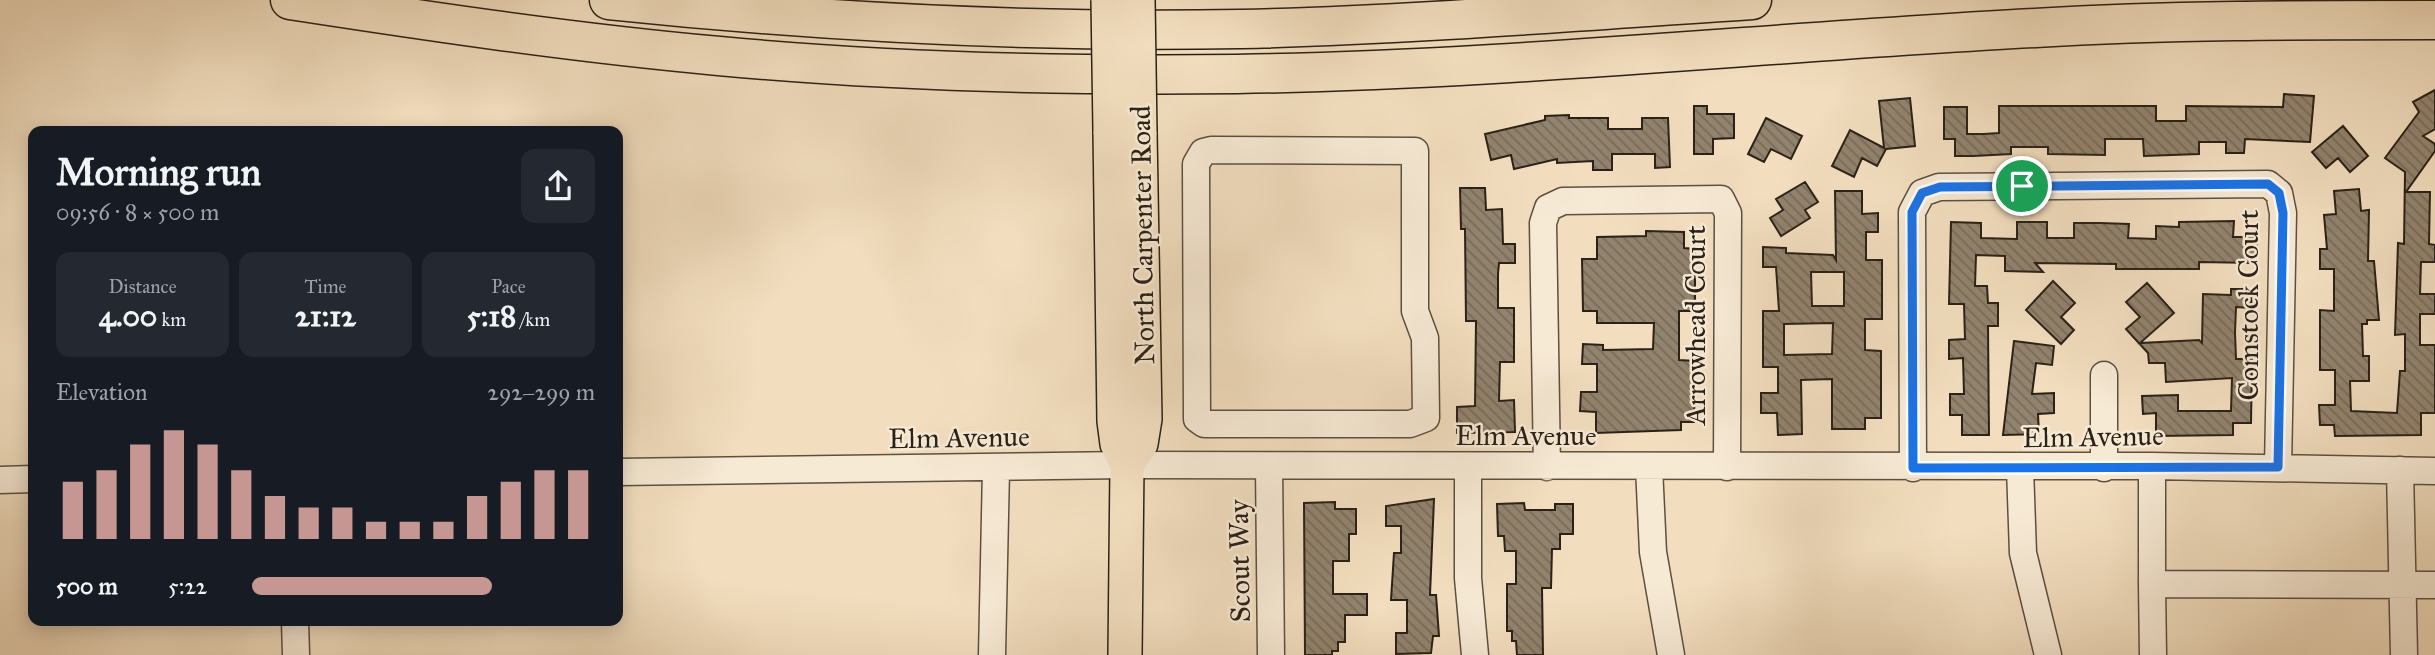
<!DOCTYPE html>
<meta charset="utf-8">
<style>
:root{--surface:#171b24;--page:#242831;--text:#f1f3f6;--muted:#9ea1a6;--accent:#c59692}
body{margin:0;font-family:"IM FELL Great Primer",serif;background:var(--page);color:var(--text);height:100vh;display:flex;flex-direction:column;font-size:26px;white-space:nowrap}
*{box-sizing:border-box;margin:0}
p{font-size:23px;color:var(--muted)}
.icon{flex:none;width:38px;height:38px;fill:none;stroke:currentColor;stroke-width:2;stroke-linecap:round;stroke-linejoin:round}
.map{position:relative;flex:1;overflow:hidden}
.side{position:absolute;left:28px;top:126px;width:595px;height:500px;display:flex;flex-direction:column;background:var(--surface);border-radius:14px;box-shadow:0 4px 18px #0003}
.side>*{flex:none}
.pin{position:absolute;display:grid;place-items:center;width:60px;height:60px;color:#fff;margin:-30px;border:4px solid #fff;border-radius:50%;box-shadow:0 2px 7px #0007}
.round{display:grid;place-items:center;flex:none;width:74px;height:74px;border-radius:14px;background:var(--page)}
.headline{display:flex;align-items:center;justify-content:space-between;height:119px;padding:0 28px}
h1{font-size:38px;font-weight:700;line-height:52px}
.figures{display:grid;grid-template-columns:repeat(3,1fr);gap:10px;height:119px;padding:7px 28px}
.figures div{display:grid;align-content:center;border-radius:14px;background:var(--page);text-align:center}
.figures b{font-size:30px;font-weight:700}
.figures small{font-size:19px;font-weight:400}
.figures p{font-size:19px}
.chart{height:196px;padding:14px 28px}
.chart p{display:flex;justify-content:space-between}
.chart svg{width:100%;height:126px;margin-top:7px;stroke:var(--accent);stroke-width:6}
ul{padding:0 28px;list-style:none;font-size:23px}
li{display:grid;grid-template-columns:112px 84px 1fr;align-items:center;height:52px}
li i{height:18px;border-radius:9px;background:var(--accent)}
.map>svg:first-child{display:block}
.building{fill:url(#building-back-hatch);stroke:#2a2117;stroke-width:2;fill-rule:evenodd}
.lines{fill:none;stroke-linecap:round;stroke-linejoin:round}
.minor-casing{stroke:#5c5041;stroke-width:29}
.major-casing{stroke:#2a2117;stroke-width:36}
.highway-casing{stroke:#2a2117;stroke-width:41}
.minor{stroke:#f7ead5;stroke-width:26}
.major{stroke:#f2debf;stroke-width:33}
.highway{stroke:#f2debf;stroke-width:38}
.major-bridge-casing{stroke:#2a2117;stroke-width:36;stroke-linecap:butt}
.major-bridge{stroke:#f2debf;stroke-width:33}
.route-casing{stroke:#fff;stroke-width:14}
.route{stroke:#1a73e8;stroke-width:9}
.labels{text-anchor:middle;stroke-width:5;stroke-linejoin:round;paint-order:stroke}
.street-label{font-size:28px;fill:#2a2117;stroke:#f7ead5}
</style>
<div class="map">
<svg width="2435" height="655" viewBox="0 0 2435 655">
<defs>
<pattern id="building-back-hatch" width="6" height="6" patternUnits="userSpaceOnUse" patternTransform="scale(1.75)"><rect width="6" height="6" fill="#92836e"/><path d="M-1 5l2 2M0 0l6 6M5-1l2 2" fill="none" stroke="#776b59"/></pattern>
</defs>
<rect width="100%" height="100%" fill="#f2debf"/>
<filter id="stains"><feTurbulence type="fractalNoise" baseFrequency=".00286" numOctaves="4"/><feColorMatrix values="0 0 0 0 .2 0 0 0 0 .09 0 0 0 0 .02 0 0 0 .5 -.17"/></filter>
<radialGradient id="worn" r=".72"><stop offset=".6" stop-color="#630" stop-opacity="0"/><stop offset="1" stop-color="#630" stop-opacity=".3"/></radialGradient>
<path class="building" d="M2435,90v39l-12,7 12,8v7l-29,41h24l-1,52 6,1v17h-14l-1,32h15v20h-15v31h15v68h-14v22l-86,1 -1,-11h-14l-1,-20h16v-35h-15v-60l14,1v-42h-14v-20h7l-3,-34 12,-1 -2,-23 25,-2 2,22 8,-1 -1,51h6l5,59h-12v4h-5l1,32h6v25h-19l1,30 46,2 3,-42h5v-37l-10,1 3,-92 6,1 1,-72 -20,-14 34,-46 -6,-10z
M2284,94l30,2 -4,46 -65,-3 -1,14h-18v-11h-27v12l-55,2 -1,-17h-38v16l-57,-1v-7h-37v7l-38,2h-18v-17h-11v-32h23v27h17l15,-1v-27h157v15h30v-15l97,1z
M1910,98l5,48 -29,3 -9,17 -15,-8 -8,19 -22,-11 18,-36 34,18 -5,-47z
M1694,106h13v8h27v24l-21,1v15h-19z
M1569,115v3h39v11h34v-11h26l2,49 -15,1v-14h-43v16h-19v-9l-36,2v-4l-43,10 -3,-14 -20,5 -6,-26 60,-14v-4z
M1766,118l36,18 -11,23 -20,-10 -7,13 -16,-8z
M2343,126l25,30 -18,16 -12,-14 -12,10 -14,-16z
M1805,182l13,20 -13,8 5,8 -29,18 -11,-18 13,-8 -7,-11z
M1460,188h25l1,22 16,-1 1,35h12v19h-16l-1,11v34h16v54h-14l-1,39 15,-1 1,32 -58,1v-26l18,-1 1,-85h-10l-1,-92h-4z
M1835,191h27v23l16,-1v19h-12v28h16v59h-17v31l16,1v67h-16v11h-33v-50l-31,1 1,54 -24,1 -1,-22h-16v-20h17v-26h-15v-56h16l-3,-44h-13v-20l23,1v5l47,2 3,5zM1811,272h33v34h-32zM1833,323l-1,31 -48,1v-31z
M2234,221l-1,16h24l-1,26 -57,-1v7h-83v-5l-81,-1 8,9 -38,-1v-15l-29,-1 -1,31h12l1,17h10v23h-10l1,109h-27v-20h-12v-21h14l-1,-36 -14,1v-19l16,-1 -1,-35h-15l2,-82 30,1v15l36,1v-17h30v16h27v-15h26l29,1 -1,14 28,1v-13l23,1v-5z
M1646,231l38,1v16l11,1v62h-16v49l16,1 -1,61h-13v8l-85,3v-21l-16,-1 1,-19h16v-28h-15l1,-20 20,1v5l50,-1 1,-26h-57v-12h-14l-1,-52h15v-22l49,-1z
M2053,281l22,22 -14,14 13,13 -13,14 -35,-34z
M2147,283l27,30 -34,30 59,-3 3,3 1,-49 28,1v-6h21l-1,19 -15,-1 -1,26 1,26h16l-1,64h-18v12l-77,1v-23l-13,1 -1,-18 36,-1v16h53l1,-33 -66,4 -1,-19h-16l-1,-10 -22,-24 14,-12 -14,-15z
M2014,341l40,5 -2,19 -16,-2 -4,31 22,-1v20l-16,1 1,20 -36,1z
M1434,499l-4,96h6l3,41h-6l-2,17 -35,1v-21h11v-33h-16l3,-47h7v-27h-15v-20z
M1335,502v7h21v25h-7v27h-16v33h34v21h-22v27h-7v9h-6v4h-27l-1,-152z
M1524,503l1,7h30v-6h18v30h-13v15h-8l-1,39h-9l1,67h-26l-1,-14h-4v-10h-5v-47h9v-33h-11l-1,-15h-6l-1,-32z"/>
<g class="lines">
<g class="minor-casing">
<path id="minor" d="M1211,150l204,1v160l10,27 1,80 -16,6h-206l-7,-5 -1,-255 7,-12z
M1269,466l2,189
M2152,466v118l283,1
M1468,467v111l7,77
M1547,467l-4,-244 5,-15 15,-7 158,-2 7,14 -1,254
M1649,467l4,85 18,103
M1913,468l-1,-256 10,-19 17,-6 329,-3 11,9 4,20 -5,254
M2020,468l3,85 25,102
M2104,468v-93
M2400,470l4,185
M618,472l509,-7 1025,1 283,5
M0,480l33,-1
M2152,584l1,71
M295,621l1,34
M992,655l4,-186"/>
</g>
<g class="major-casing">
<path id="major" d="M1110,131l4,290 3,23 10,21 -2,190
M1127,465l14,-21 4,-25 -5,-287"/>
</g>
<g class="highway-casing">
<path id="highway" d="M290,0c143,22 285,43 429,56 172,16 345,20 518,18 266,-4 532,-32 798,-46 133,-8 267,-8 400,-8
M609,0c210,22 421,33 632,29 170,-4 341,-18 511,-29"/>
</g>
<use href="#minor" class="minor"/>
<use href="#major" class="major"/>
<use href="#highway" class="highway"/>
<g class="major-bridge-casing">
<path id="major-bridge" d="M1108,0l2,131
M1138,0l2,132"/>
</g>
<use href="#major-bridge" class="major-bridge"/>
</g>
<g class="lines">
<g class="route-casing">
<path id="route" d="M2268,184l11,9 4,20 -5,254 -365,1 -1,-256 10,-19 18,-6z"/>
</g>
<use href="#route" class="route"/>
</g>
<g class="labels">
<g class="street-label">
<text transform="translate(1142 235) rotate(-91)" y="10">North Carpenter Road</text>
<text transform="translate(2248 305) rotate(-90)" y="10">Comstock Court</text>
<text transform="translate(1695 325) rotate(-90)" y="10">Arrowhead Court</text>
<text x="1526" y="445">Elm Avenue</text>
<text transform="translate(2093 436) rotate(-1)" y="10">Elm Avenue</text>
<text transform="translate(959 437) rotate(-1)" y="10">Elm Avenue</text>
<text transform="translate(1239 561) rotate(-91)" y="10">Scout Way</text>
</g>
</g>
<rect width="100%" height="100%" filter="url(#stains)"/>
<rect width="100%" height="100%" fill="url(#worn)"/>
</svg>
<div class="pin" style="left:2022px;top:186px;background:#1e9e55"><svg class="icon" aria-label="arrive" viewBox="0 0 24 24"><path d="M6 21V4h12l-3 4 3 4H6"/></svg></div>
<section class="side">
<div class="headline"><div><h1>Morning run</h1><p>09:56 · 8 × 500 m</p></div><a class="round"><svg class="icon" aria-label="share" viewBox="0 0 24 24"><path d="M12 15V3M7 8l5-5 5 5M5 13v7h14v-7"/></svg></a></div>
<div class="figures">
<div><p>Distance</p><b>4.00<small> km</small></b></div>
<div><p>Time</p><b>21:12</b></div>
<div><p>Pace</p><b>5:18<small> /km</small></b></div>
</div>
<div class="chart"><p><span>Elevation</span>292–299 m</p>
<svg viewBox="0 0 160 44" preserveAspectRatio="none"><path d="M5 44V24M15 44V20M25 44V11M35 44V6M45 44V11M55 44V20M65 44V29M75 44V33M85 44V33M95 44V38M105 44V38M115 44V38M125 44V29M135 44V24M145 44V20M155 44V20"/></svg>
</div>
<ul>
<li><b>500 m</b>5:22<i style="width:70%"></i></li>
</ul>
</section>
</div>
